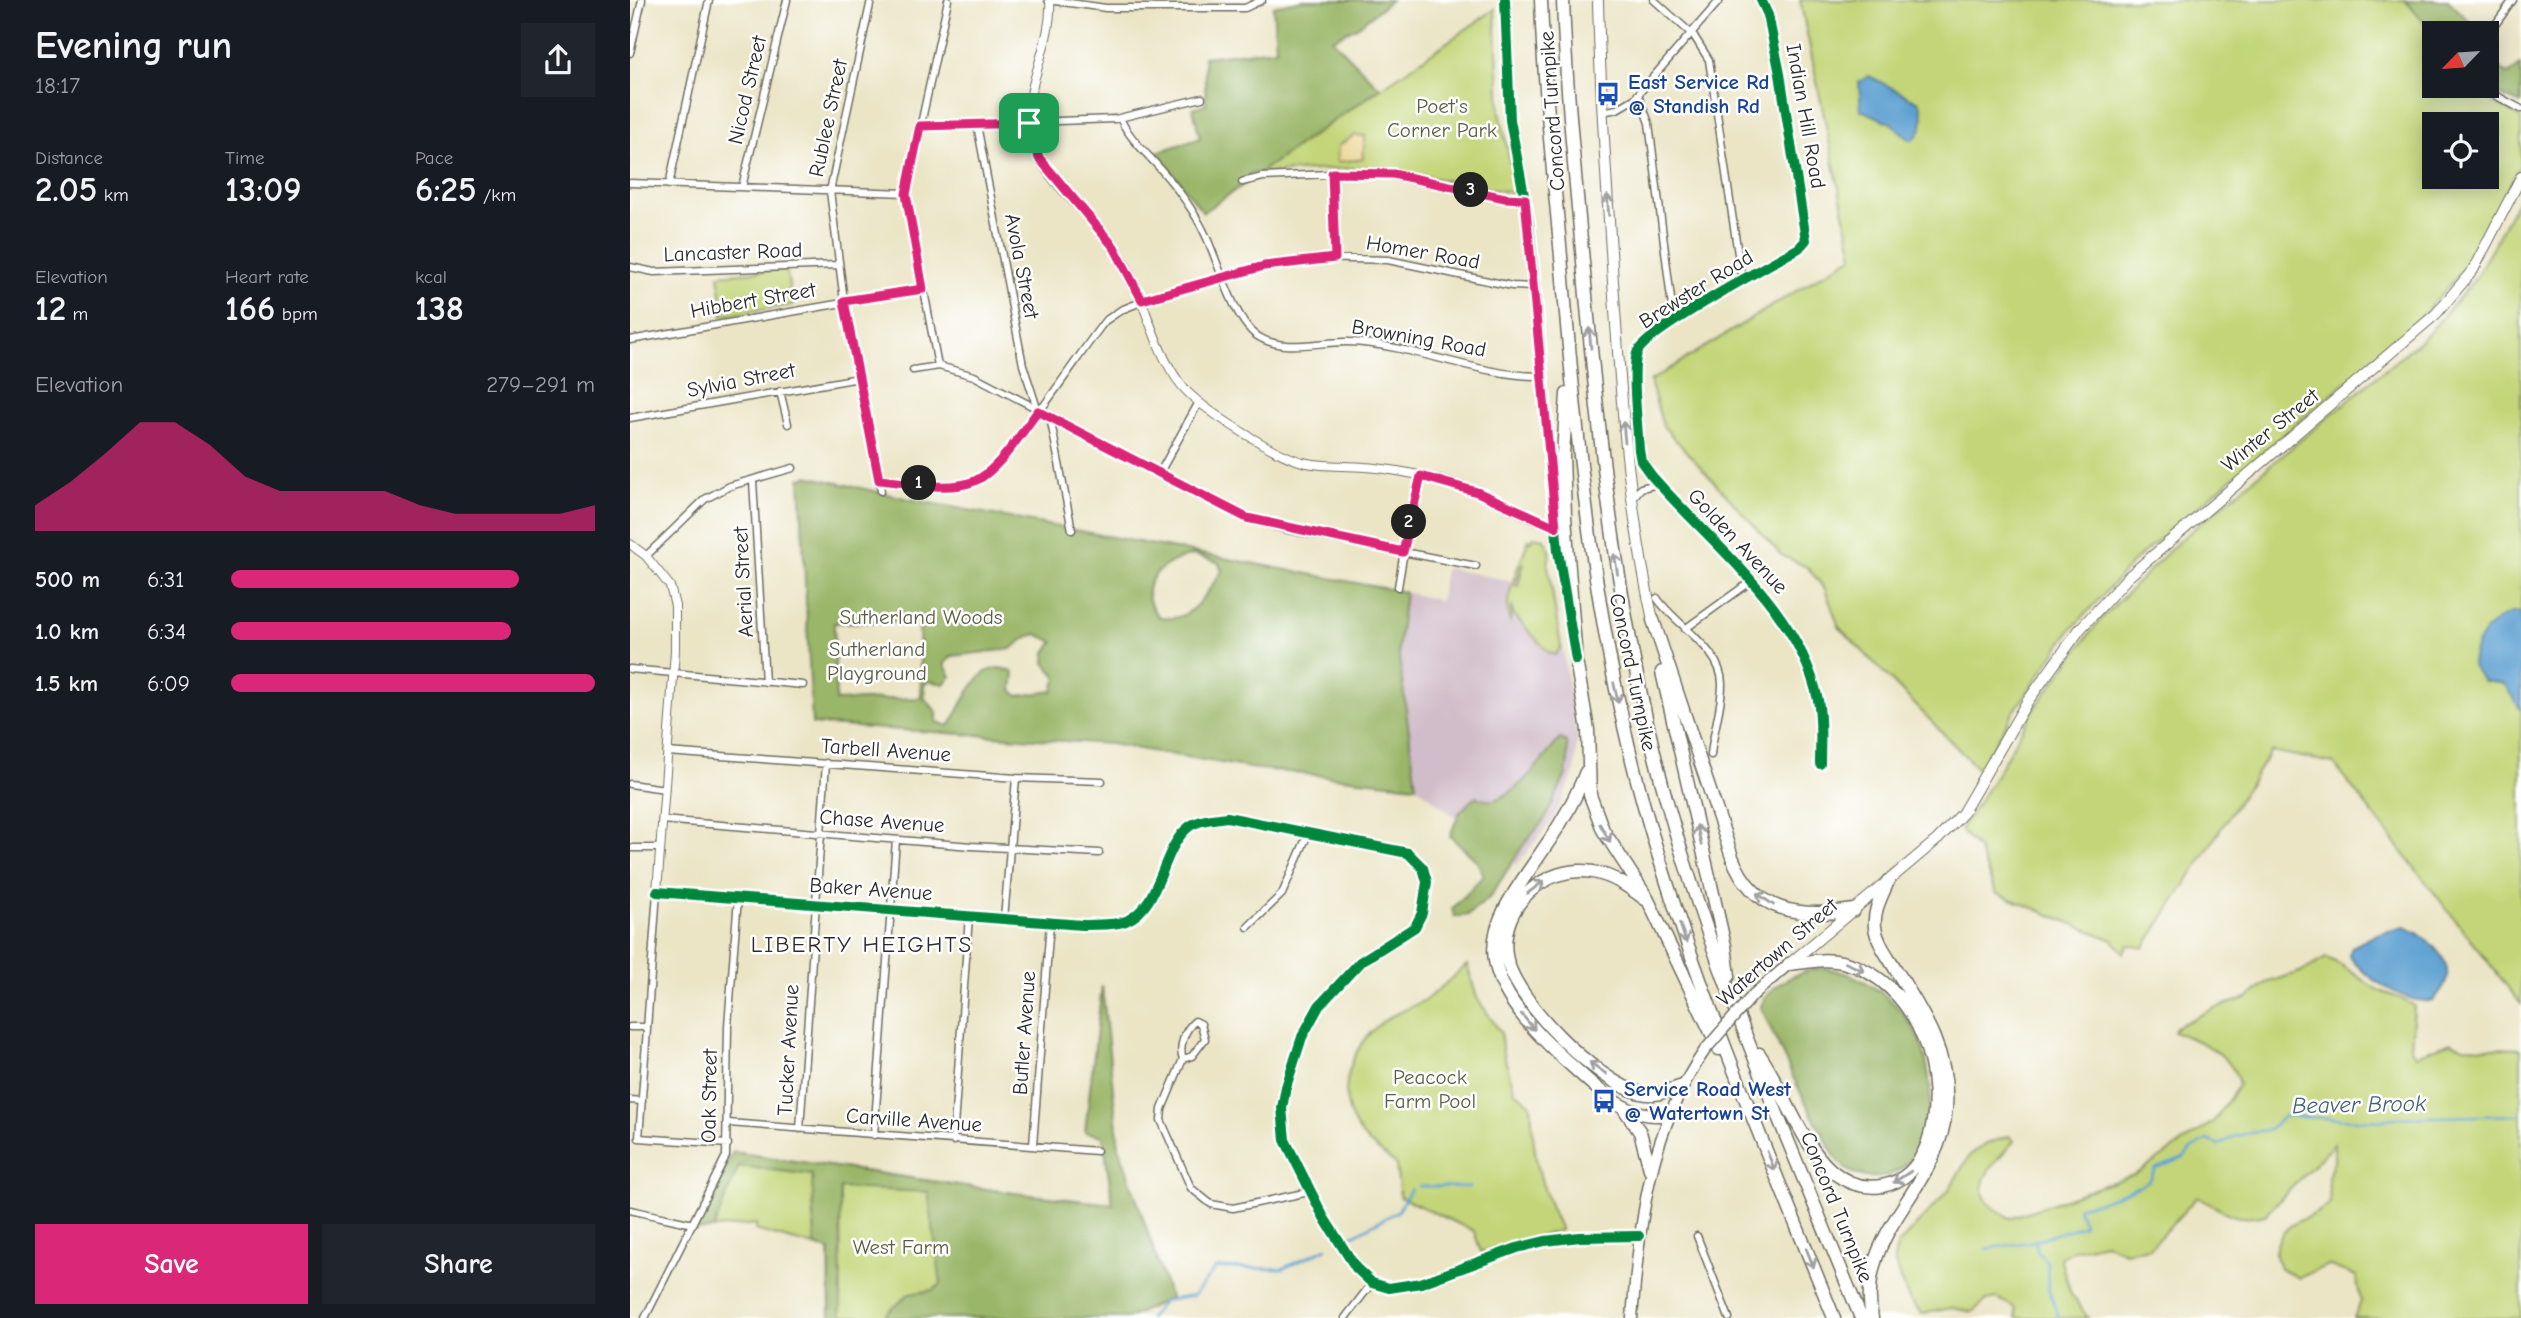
<!DOCTYPE html>
<meta charset="utf-8">
<style>
:root{--surface:#171b24;--page:#20242c;--text:#f1f3f6;--muted:#9ea1a6;--accent:#db2777}
body{margin:0;font-family:"Comic Neue",sans-serif;background:var(--page);color:var(--text);height:100vh;display:flex;flex-direction:column;font-size:26px;white-space:nowrap}
*{box-sizing:border-box;margin:0}
p{font-size:23px;color:var(--muted)}
.icon{flex:none;width:38px;height:38px;fill:none;stroke:currentColor;stroke-width:2;stroke-linecap:round;stroke-linejoin:round}
.map{position:relative;flex:1;overflow:hidden}
.side{display:flex;flex-direction:column;background:var(--surface);width:630px}
.side>*{flex:none}
.needle{width:46px;rotate:245deg}
.fabs{position:absolute;left:1792px;top:21px;display:grid;gap:14px}
.fabs a{display:grid;place-items:center;width:77px;height:77px;border-radius:0px;background:var(--surface);box-shadow:0 4px 18px #0003;font-size:35px}
.pin{position:absolute;display:grid;place-items:center;width:60px;height:60px;color:#fff;margin:-30px;border-radius:14px;box-shadow:0 4px 10px #0006}
.km{position:absolute;width:35px;height:35px;margin:-18px;border-radius:50%;background:#222;color:#fff;font-size:19px;line-height:35px;text-align:center}
.round{display:grid;place-items:center;flex:none;width:74px;height:74px;border-radius:0px;background:var(--page)}
.head{display:flex;align-items:center;justify-content:space-between;height:119px;padding:0 35px}
h1{font-size:38px;font-weight:700;line-height:52px}
.figures{display:grid;grid-template-columns:repeat(3,1fr);gap:10px;height:119px;padding:7px 35px}
.figures div{display:grid;align-content:center}
.figures b{font-size:35px;font-weight:700}
.figures small{font-size:19px;font-weight:400}
.figures p{font-size:19px}
.chart{height:196px;padding:14px 35px}
.chart p{display:flex;justify-content:space-between}
.chart svg{width:100%;height:126px;margin-top:7px;fill:var(--accent);opacity:.7}
.primary-button{display:flex;gap:14px;margin-top:auto;padding:14px 35px}
.primary-button a{flex:1;height:80px;border-radius:0px;background:var(--accent);color:#fff;font-size:28px;font-weight:700;line-height:80px;text-align:center}
.primary-button a+a{background:var(--page);color:var(--text)}
ul{padding:0 35px;list-style:none;font-size:23px}
li{display:grid;grid-template-columns:112px 84px 1fr;align-items:center;height:52px}
li i{height:18px;border-radius:9px;background:var(--accent)}
main{display:flex;flex:1;min-height:0}
.map>svg:first-child{display:block}
.industrial{fill:#d1bdc9}
.green{fill:#c3d578;stroke:#778052;stroke-width:2;fill-rule:evenodd}
.forest{fill:#9ab668;stroke:#62704a;stroke-width:2;fill-rule:evenodd}
.sand{fill:#eeda9e;stroke:#8c8264;stroke-width:2}
.water{fill:#5da0d1;stroke:#44667e;stroke-width:2}
.lines{fill:none;stroke-linecap:round;stroke-linejoin:round}
.stream{stroke:#5da0d1;stroke-width:2.5}
.minor-casing{stroke:#6e6c61;stroke-width:9}
.tertiary-casing{stroke:#6e6c61;stroke-width:10}
.secondary-casing{stroke:#6e6c61;stroke-width:12}
.primary-casing{stroke:#6e6c61;stroke-width:13}
.motorway-casing{stroke:#6e6c61;stroke-width:15}
.minor{stroke:#fff;stroke-width:6}
.tertiary{stroke:#fff;stroke-width:8}
.secondary{stroke:#fff;stroke-width:10}
.primary{stroke:#fff;stroke-width:10}
.motorway{stroke:#fff;stroke-width:12}
.primary-bridge-casing{stroke:#6e6c61;stroke-width:13;stroke-linecap:butt}
.primary-bridge{stroke:#fff;stroke-width:10}
.cycleway-casing{stroke:#fff;stroke-width:15}
.cycleway{stroke:#00873e;stroke-width:10}
.oneway{stroke:#a0a0a0}
.route-casing{stroke:#fff;stroke-width:14}
.route{stroke:#db2777;stroke-width:9}
.labels{text-anchor:middle;stroke-width:5;stroke-linejoin:round;paint-order:stroke}
.transit-label{font-size:21px;font-weight:bold;fill:#164399;stroke:#fff;text-anchor:start}
.street-label{font-size:21px;fill:#2b2b2b;stroke:#fff}
.park-label{font-size:21px;fill:#595e42;stroke:#fff}
.neighbourhood-label{font-size:23px;letter-spacing:2px;fill:#2b2b2b;stroke:#fff}
.water-label{font-size:23px;font-style:italic;fill:#426076;stroke:#fff}
</style>
<main>
<section class="side">
<div class="head"><div><h1>Evening run</h1><p>18:17</p></div><a class="round"><svg class="icon" aria-label="share" viewBox="0 0 24 24"><path d="M12 15V3M7 8l5-5 5 5M5 13v7h14v-7"/></svg></a></div>
<div class="figures">
<div><p>Distance</p><b>2.05<small> km</small></b></div>
<div><p>Time</p><b>13:09</b></div>
<div><p>Pace</p><b>6:25<small> /km</small></b></div>
</div>
<div class="figures">
<div><p>Elevation</p><b>12<small> m</small></b></div>
<div><p>Heart rate</p><b>166<small> bpm</small></b></div>
<div><p>kcal</p><b>138</b></div>
</div>
<div class="chart"><p><span>Elevation</span>279–291 m</p>
<svg viewBox="0 0 160 44" preserveAspectRatio="none"><path d="M0 44V35L10 27L20 17L30 6L40 6L50 14L60 25L70 30L80 30L90 30L100 30L110 35L120 38L130 38L140 38L150 38L160 35V44z"/></svg>
</div>
<ul>
<li><b>500 m</b>6:31<i style="width:79%"></i></li>
<li><b>1.0 km</b>6:34<i style="width:77%"></i></li>
<li><b>1.5 km</b>6:09<i style="width:100%"></i></li>
</ul>
<div class="primary-button"><a>Save</a><a>Share</a></div>
</section>
<div class="map">
<svg width="1891" height="1318" viewBox="0 0 1891 1318">
<rect width="100%" height="100%" fill="#fff"/>
<filter id="ink" filterUnits="userSpaceOnUse"><feTurbulence type="fractalNoise" baseFrequency=".0143" numOctaves="2"/><feDisplacementMap in="SourceGraphic" scale="14" xChannelSelector="R" yChannelSelector="G"/><feConvolveMatrix kernelMatrix="1 2 1 2 8 2 1 2 1" color-interpolation-filters="sRGB"/></filter>
<filter id="wash" filterUnits="userSpaceOnUse"><feTurbulence type="fractalNoise" baseFrequency=".00686" numOctaves="4" result="noise"/><feDisplacementMap in="SourceGraphic" scale="28" xChannelSelector="R" yChannelSelector="G"/><feGaussianBlur stdDeviation="1.57" result="paint"/><feColorMatrix in="noise" values="0 0 0 0 0 0 0 0 0 0 0 0 0 0 0 0 0 1.4 0 .05"/><feComposite in="paint" operator="in"/></filter>
<g filter="url(#wash)">
<rect width="100%" height="100%" fill="#ebe5c6"/>
<path class="industrial" d="M898,550l20,8 29,178 -2,34 -10,24 -13,27 -36,44 -100,-79 -18,-137 7,-57 35,9 5,-33 72,14z"/>
<path class="green" d="M1170,0h605l29,34v52h33l1,6 12,3 41,23v45l-40,78 -24,36 -45,49 -277,234 -66,72 -58,84 -32,54 -140,-143 -14,-38 -18,-22 -26,-12 -118,-129 -13,-45 203,-125zM1804,124h53v53h-53z
M865,9l5,103 15,76 -2,5 -138,-26 -116,6z
M1891,194v810l-188,-241 -62,-12 -127,197 -16,-3 -4,8 -11,-13 -117,-47 -18,-44 -18,-19 32,-48 42,-73 65,-88 80,-80 249,-207 47,-55z
M156,269l7,36 -70,11 -4,-41z
M903,537l11,2 6,11 -2,16 13,81 -6,8 -7,-3 -35,-38 -1,-8 -2,15c-5,-12 -1,-25 2,-37l6,2 6,-24 -8,19 -3,-1 16,-41 3,3z
M1696,958c17,5 35,22 52,32 12,6 25,7 36,16l-3,43 5,6 35,-13 13,5 57,2v269h-167l7,-17 -5,-25 -28,-11 -29,13 -19,-9 -5,-17c8,-37 34,-28 55,-49l-2,-26 6,-16v-17l-69,71c-32,8 -42,-5 -68,-18l-47,51 -25,4 -20,-9 -31,7 -14,8 11,36 17,24h-72l-1,-10 -18,-10 -10,2 -15,12 -21,-4 -29,6 -13,-15 -9,-20 -6,-19 3,-14 51,-55 22,-36 14,-10 25,-9 5,5c-25,28 -54,52 -4,77l126,-44 77,-52 26,-37c-6,-31 -38,-44 -65,-53l2,-5 39,-19 32,-10 19,-15 37,-12z
M837,965l10,33 24,35 1,17 13,42 16,12c2,51 8,81 30,126l-80,22 -7,-21 -74,-34 -4,-32c-14,-13 -29,-21 -39,-37 -23,-36 -6,-81 25,-106 14,-10 29,-14 43,-22 15,-10 28,-24 42,-35z
M103,1152l280,41 52,125h-235l-1,-68 -74,-20 2,-6 -62,6z"/>
<path class="forest" d="M673,0h88l-34,27 -25,12 48,49 -121,85 -9,1 -7,11 -40,27 -46,-60 43,-14 -7,-30 13,-4 -2,-47 72,-8 -3,-43z
M1775,0h43l33,33 -47,1z
M1857,58l21,16 13,-9v39l-41,-18h7z
M177,476l107,24 491,92 -7,57 18,137 -166,-18 -140,-24 -298,-20 -12,-246zM564,555l24,7 4,9c-16,22 -32,56 -64,45 -27,-32 6,-56 36,-61zM289,621l2,77 -85,3 -2,-78zM407,634l17,8 -8,10 -1,11 12,14 -4,14 -35,5 -6,-6 2,-17c-35,-21 -50,33 -65,53l-12,-4v-10l-12,-13 -1,-14 5,-4 15,3 7,-8 -7,-12 8,-8 59,-7 16,-12z
M930,739l7,3 1,21 -3,14 -20,42 -21,25 -34,53 -22,18 -13,2 -3,-8 32,-34 -8,-15 -26,-24 9,-23 17,-17c28,20 66,-37 84,-57z
M1192,968c39,4 77,32 95,67 22,43 21,135 -39,142 -13,1 -30,-3 -38,-14 -8,-9 -13,-22 -19,-32 -23,-40 -41,-82 -60,-124 7,-23 38,-36 61,-39z
M472,985l17,162 51,151 -41,20h-299v-68l-15,-4 -3,-71 -73,-9 -26,63 -18,1 38,-78 280,41 100,11 -10,-68 -18,-4zM210,1188l88,4 13,92 -8,6 -24,4 -26,23 -42,-1z"/>
<path class="sand" d="M725,135l10,1 -2,23 -26,3 1,-16z"/>
<path class="water" d="M1239,76l50,26c6,14 6,27 -6,38h-3l-19,-17 -30,-13 -2,-28z
M1885,612l6,1v97l-17,-26 -21,-3 -11,-15c1,-25 19,-48 43,-54z
M1774,927c18,5 50,32 42,54 -2,7 -8,13 -12,19 -24,7 -73,-24 -85,-45l3,-8 25,-13z"/>
<g class="lines">
<path class="stream" d="M789,1186l50,1
M716,1239l52,-28 13,-22
M1356,1249l49,-8
M519,1318l15,-17 29,-5 23,-28 66,1 45,-21
M1429,1318l-11,-29 -1,-27 -10,-11 -1,-11 46,-14 2,-2 -6,-15 2,-3 20,-4 40,-16 10,-6 5,-11 29,-11 7,-9 16,-9 12,5 16,-9 35,-7 15,-13 94,5 13,-3 129,-3"/>
</g>
</g>
<g filter="url(#ink)">
<g class="lines">
<g class="minor-casing">
<path id="minor" d="M241,0l-41,191 14,110 37,190
M418,0l58,8h139l17,-8
M1024,0l40,36 15,24 33,221
M1131,0l7,15 12,59 26,166 -7,8c-26,15 -155,84 -162,105 -6,19 1,75 2,97l2,11 10,14c58,67 149,134 167,225 4,21 2,44 2,64
M1857,36l26,-36
M0,53l12,-53
M1848,86l43,23
M1008,94l11,29 25,200
M972,112l15,-3 17,-10 86,-99
M490,118c8,18 23,32 36,46 19,21 37,44 49,70 13,26 29,89 54,103 26,16 60,4 89,5 65,2 132,35 194,34
M347,125l46,240 15,46
M290,126l195,-7 87,-21
M702,173l3,85
M612,182l21,-5 111,-5 131,26 20,1
M0,183l276,10
M39,185l40,-185
M112,187l45,-187
M0,267l24,5 184,-7
M0,340l293,-51
M308,366l-32,-173 42,-193
M283,370l26,-4 35,10 273,142 37,11 192,37
M150,391l8,33
M420,417l22,113
M0,418l229,-40
M529,474l40,-72
M249,480c28,2 65,11 92,3 34,-11 107,-129 134,-162l16,-11 30,-12 113,-32 53,-8 71,2 124,26 22,1
M123,481l12,201
M1002,499l9,-11 17,-4
M16,556l59,-57 25,-13 63,-18
M768,587l11,-66 12,-45
M1027,598c18,27 65,51 65,86 0,24 -9,47 -11,71
M1055,629l65,-47
M0,669l173,16
M37,752l349,26 86,3
M0,784l35,5
M32,820l309,26 128,7
M0,848h30
M27,892l-18,246 89,6
M374,919l12,-141
M618,927l34,-33 26,-60
M0,1027h17
M553,1059c-5,-12 2,-30 12,-38l6,3 4,15 -13,17 -9,3 -21,50 -1,11 30,68 20,16 22,4 76,-16
M0,1100l12,1
M98,1123l369,28
M170,1129l26,-366
M244,1135l22,-295
M323,1141l16,-225
M403,1145l17,-222
M0,1210l63,14
M1067,1236l32,82
M15,1318l81,-162 2,-130 10,-128
M715,1318l27,-35"/>
</g>
<g class="tertiary-casing">
<path id="tertiary" d="M420,0c3,46 -29,89 -20,135 8,42 61,79 85,113 30,42 35,98 67,138 19,23 95,71 125,77 19,4 39,2 58,4 28,2 56,8 83,15 38,11 71,34 108,45
M0,544l16,12 24,30 5,20v45l-18,241 425,33c13,-1 31,1 44,-4 36,-15 35,-74 64,-95 10,-7 25,-7 37,-9l181,36 15,15 4,14 -5,31 -7,14 -55,35 -41,44 -17,31 -16,50 -4,21 3,32 39,78 32,50 16,15 17,5 32,-5 96,-35 28,-7 35,-4 59,-1"/>
</g>
<g class="secondary-casing">
<path id="secondary" d="M875,0l4,113 20,109 27,305 11,84
M968,0c2,94 9,188 15,282 8,114 15,227 40,338
M1159,964l149,-125 24,-25 65,-112 53,-73 48,-52 308,-263 37,-44 48,-93"/>
</g>
<g class="primary-casing">
<path id="primary" d="M1124,994l35,-30
M1002,1318c8,-96 16,-186 73,-268"/>
</g>
<g class="motorway-casing">
<path id="motorway" d="M911,0c3,93 14,186 22,279 15,179 33,354 81,527 49,176 122,343 190,512
M933,0c3,91 13,182 21,273 16,182 36,363 86,540 49,173 123,338 191,505
M937,394l-4,61 2,62 11,143 12,70 2,65 13,35 44,68 72,151
M1023,620l79,237c22,57 68,61 122,53
M1032,672l63,274 4,30
M956,772c-53,134 -170,157 -13,295 29,26 55,54 96,47
M1015,899c-16,-12 -31,-23 -52,-27 -48,-8 -94,34 -87,83 7,45 92,128 135,138 15,4 28,-3 42,-7
M1129,1054c24,34 42,91 73,117 14,12 32,18 50,15 22,-4 37,-20 45,-41 24,-67 -9,-165 -85,-183 -18,-4 -36,0 -53,2
M995,1110l15,22 10,37
M1242,1318c-17,-88 68,-127 74,-210 4,-54 -23,-95 -50,-138 -8,-14 -19,-27 -21,-43 -2,-17 7,-31 13,-46"/>
</g>
<use href="#minor" class="minor"/>
<use href="#tertiary" class="tertiary"/>
<use href="#secondary" class="secondary"/>
<use href="#primary" class="primary"/>
<use href="#motorway" class="motorway"/>
<g class="primary-bridge-casing">
<path id="primary-bridge" d="M1075,1050l49,-56"/>
</g>
<use href="#primary-bridge" class="primary-bridge"/>
<g class="cycleway-casing">
<path id="cycleway" d="M875,0l5,120 19,102 29,329 18,109
M1131,0l7,15 12,59 26,166 -7,8c-26,15 -155,84 -162,105 -6,19 1,75 2,97l2,11 10,14c58,67 149,134 167,225 4,21 2,44 2,64
M27,892l425,33c13,-1 31,1 44,-4 36,-15 35,-74 64,-95 10,-7 25,-7 37,-9l181,36 15,15 4,14 -5,31 -7,14 -55,35 -41,44 -17,31 -16,50 -4,21 3,32 39,78 32,50 16,15 17,5 32,-5 96,-35 28,-7 35,-4 59,-1"/>
</g>
<use href="#cycleway" class="cycleway"/>
</g>
<defs><path id="oneway-shaft" d="M-6 0H5M1.5-3L5.5 0L1.5 3" fill="none" stroke-width="1.6" stroke-linecap="round" stroke-linejoin="round" transform="scale(1.75)"/></defs>
<g class="oneway">
<use href="#oneway-shaft" transform="translate(978 205) rotate(-94)"/>
<use href="#oneway-shaft" transform="translate(960 338) rotate(-95)"/>
<use href="#oneway-shaft" transform="translate(994 432) rotate(-95)"/>
<use href="#oneway-shaft" transform="translate(986 564) rotate(-99)"/>
<use href="#oneway-shaft" transform="translate(986 693) rotate(77)"/>
<use href="#oneway-shaft" transform="translate(975 833) rotate(60)"/>
<use href="#oneway-shaft" transform="translate(1069 835) rotate(-102)"/>
<use href="#oneway-shaft" transform="translate(906 887) rotate(-37)"/>
<use href="#oneway-shaft" transform="translate(1135 899) rotate(-145)"/>
<use href="#oneway-shaft" transform="translate(1053 933) rotate(71)"/>
<use href="#oneway-shaft" transform="translate(1225 967) rotate(24)"/>
<use href="#oneway-shaft" transform="translate(898 1022) rotate(50)"/>
<use href="#oneway-shaft" transform="translate(968 1068) rotate(-144)"/>
<use href="#oneway-shaft" transform="translate(1141 1161) rotate(68)"/>
<use href="#oneway-shaft" transform="translate(1272 1177) rotate(147)"/>
<use href="#oneway-shaft" transform="translate(1180 1258) rotate(68)"/>
</g>
</g>
<g class="lines" filter="url(#ink)">
<g class="route-casing">
<path id="route" d="M399,123l10,35 75,89 28,53 122,-34 71,-8 -3,-85 61,1 112,24 20,1 31,328 -79,-35 -56,-16 -18,76 -156,-34 -209,-107c-15,20 -42,63 -66,71 -27,10 -65,0 -93,-2l-35,-179 79,-12 -17,-95 14,-68z"/>
</g>
<use href="#route" class="route"/>
</g>
<defs>
<g id="bus-bare" transform="scale(1.89)"><path d="M-5-6H5V4H4V6H2V4H-2V6H-4V4H-5ZM-3.5-4V0h7V-4ZM-3.5 1.2v1.5H-2V1.2ZM2 1.2v1.5H3.5V1.2Z" fill="#1a4fb4" stroke="#fff" stroke-width="2.5" paint-order="stroke"/></g>
</defs>
<g fill-rule="evenodd">
<use href="#bus-bare" x="978" y="94"/>
<use href="#bus-bare" x="974" y="1101"/>
</g>
<g class="labels">
<g class="transit-label">
<text x="998" y="89">East Service Rd<tspan x="998" dy="24">@ Standish Rd</tspan></text>
<text x="994" y="1096">Service Road West<tspan x="994" dy="24">@ Watertown St</tspan></text>
</g>
<g class="street-label">
<text transform="translate(117 90) rotate(-77)" y="7">Nicod Street</text>
<text transform="translate(922 111) rotate(-94)" y="7">Concord Turnpike</text>
<text transform="translate(1176 116) rotate(80)" y="7">Indian Hill Road</text>
<text transform="translate(198 118) rotate(-78)" y="7">Rublee Street</text>
<text transform="translate(103 252) rotate(-2)" y="7">Lancaster Road</text>
<text transform="translate(793 252) rotate(10)" y="7">Homer Road</text>
<text transform="translate(392 266) rotate(79)" y="7">Avola Street</text>
<text transform="translate(1066 289) rotate(-32)" y="7">Brewster Road</text>
<text transform="translate(123 300) rotate(-10)" y="7">Hibbert Street</text>
<text transform="translate(789 338) rotate(10)" y="7">Browning Road</text>
<text transform="translate(111 380) rotate(-11)" y="7">Sylvia Street</text>
<text transform="translate(1640 430) rotate(-39)" y="7">Winter Street</text>
<text transform="translate(1108 541) rotate(47)" y="7">Golden Avenue</text>
<text transform="translate(113 582) rotate(-93)" y="7">Aerial Street</text>
<text transform="translate(1003 672) rotate(78)" y="7">Concord Turnpike</text>
<text transform="translate(256 750) rotate(4)" y="7">Tarbell Avenue</text>
<text transform="translate(252 821) rotate(4)" y="7">Chase Avenue</text>
<text transform="translate(241 889) rotate(4)" y="7">Baker Avenue</text>
<text transform="translate(1147 952) rotate(-41)" y="7">Watertown Street</text>
<text transform="translate(394 1033) rotate(-86)" y="7">Butler Avenue</text>
<text transform="translate(158 1050) rotate(-87)" y="7">Tucker Avenue</text>
<text transform="translate(79 1096) rotate(-89)" y="7">Oak Street</text>
<text transform="translate(284 1120) rotate(4)" y="7">Carville Avenue</text>
<text transform="translate(1207 1207) rotate(68)" y="7">Concord Turnpike</text>
</g>
<g class="park-label">
<text x="812" y="113">Poet's<tspan x="812" dy="24">Corner Park</tspan></text>
<text x="291" y="624">Sutherland Woods</text>
<text x="247" y="656">Sutherland<tspan x="247" dy="24">Playground</tspan></text>
<text x="800" y="1084">Peacock<tspan x="800" dy="24">Farm Pool</tspan></text>
<text x="271" y="1254">West Farm</text>
</g>
<g class="neighbourhood-label">
<text x="232" y="952">LIBERTY HEIGHTS</text>
</g>
<g class="water-label">
<text transform="translate(1729 1104) rotate(-1)" y="8">Beaver Brook</text>
</g>
</g>
</svg>
<div class="fabs">
<a><svg class="needle" viewBox="-14 -14 28 28"><path d="M0-13l5 13h-10z" fill="#e53935"/><path d="M0 13l5-13h-10z" fill="#9ea1a6"/></svg></a>
<a><svg class="icon" aria-label="locate" viewBox="0 0 24 24"><circle cx="12" cy="12" r="6"/><path d="M12 2v4M12 18v4M2 12h4M18 12h4"/></svg></a>
</div>
<div class="pin" style="left:399px;top:123px;background:#1e9e55"><svg class="icon" aria-label="arrive" viewBox="0 0 24 24"><path d="M6 21V4h12l-3 4 3 4H6"/></svg></div>
<b class="km" style="left:289px;top:483px">1</b>
<b class="km" style="left:779px;top:522px">2</b>
<b class="km" style="left:841px;top:190px">3</b>
</div>
</main>
